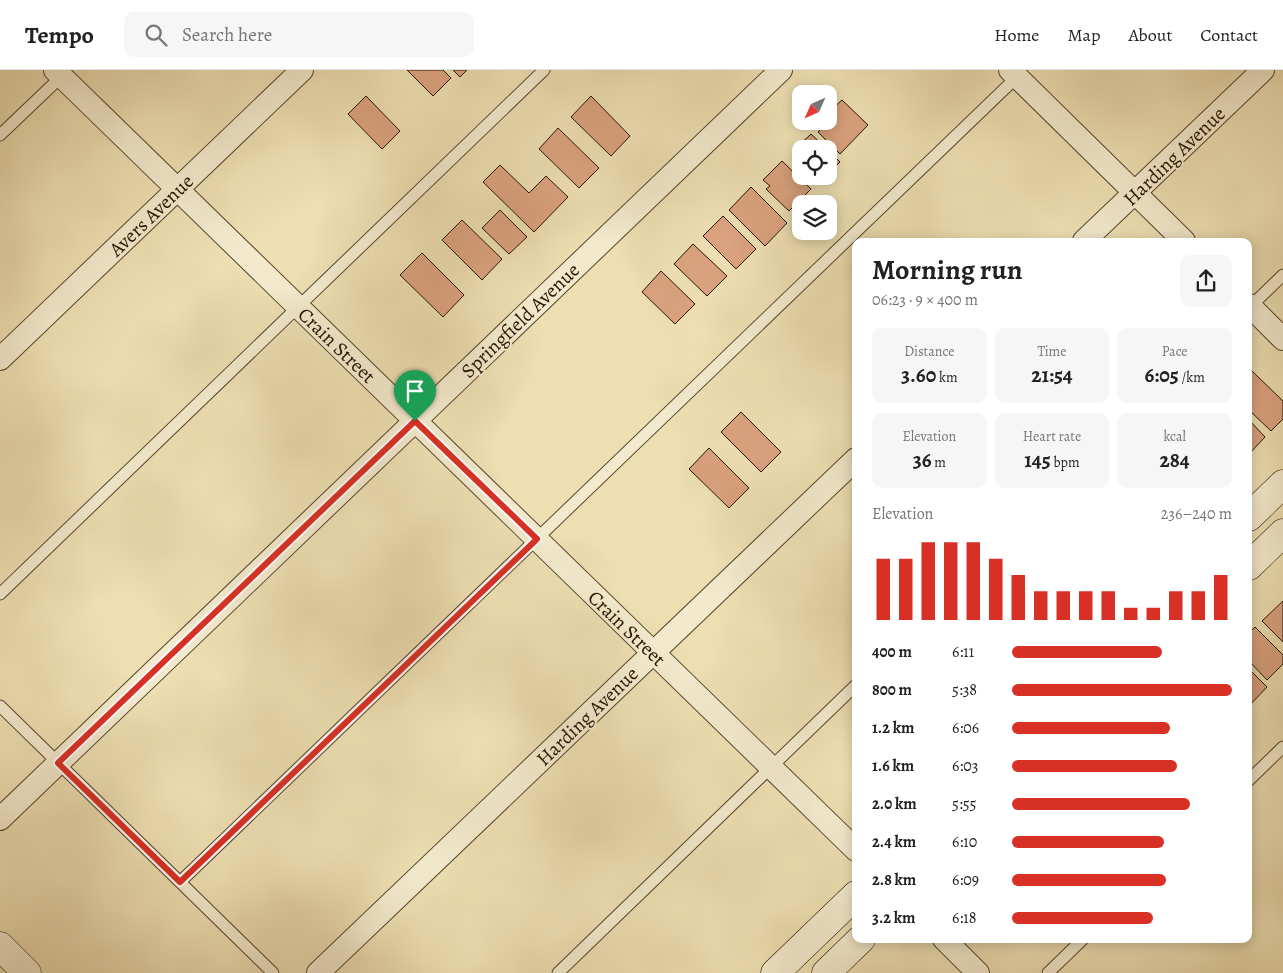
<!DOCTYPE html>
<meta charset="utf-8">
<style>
:root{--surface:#fff;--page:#f6f6f6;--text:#222;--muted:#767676;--line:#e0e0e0;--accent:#d93025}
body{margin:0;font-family:Alegreya,serif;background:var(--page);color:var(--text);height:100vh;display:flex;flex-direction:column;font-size:19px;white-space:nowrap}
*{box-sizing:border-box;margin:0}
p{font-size:16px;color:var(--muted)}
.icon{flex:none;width:28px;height:28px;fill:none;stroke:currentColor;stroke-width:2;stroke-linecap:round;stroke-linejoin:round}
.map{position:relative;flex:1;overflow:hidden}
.drawer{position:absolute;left:852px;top:168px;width:400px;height:705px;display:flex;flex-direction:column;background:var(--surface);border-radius:10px;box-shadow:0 2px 12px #0003}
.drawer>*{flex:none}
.needle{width:32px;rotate:225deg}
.buttons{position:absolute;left:792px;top:15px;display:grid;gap:10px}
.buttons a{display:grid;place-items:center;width:45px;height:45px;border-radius:10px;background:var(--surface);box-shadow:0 2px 12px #0003;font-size:25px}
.pin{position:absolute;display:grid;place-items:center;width:42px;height:42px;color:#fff;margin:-51px -21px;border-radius:50% 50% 50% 0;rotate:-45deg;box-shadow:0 0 5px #0007}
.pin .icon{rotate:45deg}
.round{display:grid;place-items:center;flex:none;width:52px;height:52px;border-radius:10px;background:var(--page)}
.headline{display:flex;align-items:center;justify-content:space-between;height:85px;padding:0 20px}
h1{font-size:28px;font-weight:700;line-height:38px}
.figures{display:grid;grid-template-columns:repeat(3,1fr);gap:8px;height:85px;padding:5px 20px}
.figures div{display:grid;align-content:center;border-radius:10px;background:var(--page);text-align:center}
.figures b{font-size:21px;font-weight:700}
.figures small{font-size:14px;font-weight:400}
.figures p{font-size:14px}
.chart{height:140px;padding:10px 20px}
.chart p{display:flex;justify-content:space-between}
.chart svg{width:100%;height:90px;margin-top:5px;stroke:var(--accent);stroke-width:6}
ul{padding:0 20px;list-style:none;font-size:16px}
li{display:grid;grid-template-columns:80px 60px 1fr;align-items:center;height:38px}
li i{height:12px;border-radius:6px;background:var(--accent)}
header{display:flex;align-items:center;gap:30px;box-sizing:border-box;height:70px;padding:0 25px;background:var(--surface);border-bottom:1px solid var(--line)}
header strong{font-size:24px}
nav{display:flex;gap:28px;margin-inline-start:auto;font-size:18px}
.search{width:350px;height:45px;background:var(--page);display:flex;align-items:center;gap:12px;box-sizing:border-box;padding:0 18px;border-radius:10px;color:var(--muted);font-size:19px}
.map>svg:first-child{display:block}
.building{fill:#daa27e;stroke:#261301}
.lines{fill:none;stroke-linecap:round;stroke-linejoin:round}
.lane-casing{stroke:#58462d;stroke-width:13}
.street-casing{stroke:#58462d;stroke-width:24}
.secondary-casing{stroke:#261301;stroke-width:29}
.lane{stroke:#f3eacd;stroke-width:11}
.street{stroke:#f3eacd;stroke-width:22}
.secondary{stroke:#f3eacd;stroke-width:28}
.route-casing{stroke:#fff;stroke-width:10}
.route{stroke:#d93025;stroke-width:6}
.labels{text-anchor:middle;stroke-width:4;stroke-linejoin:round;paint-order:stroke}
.street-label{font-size:20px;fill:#261301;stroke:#f3eacd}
</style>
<header>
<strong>Tempo</strong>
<div class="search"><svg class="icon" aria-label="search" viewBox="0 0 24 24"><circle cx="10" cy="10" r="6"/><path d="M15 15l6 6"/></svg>Search here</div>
<nav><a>Home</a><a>Map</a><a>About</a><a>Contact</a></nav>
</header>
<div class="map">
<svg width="1283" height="903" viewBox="0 0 1283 903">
<rect width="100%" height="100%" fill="#eddfb2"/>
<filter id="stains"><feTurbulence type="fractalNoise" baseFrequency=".004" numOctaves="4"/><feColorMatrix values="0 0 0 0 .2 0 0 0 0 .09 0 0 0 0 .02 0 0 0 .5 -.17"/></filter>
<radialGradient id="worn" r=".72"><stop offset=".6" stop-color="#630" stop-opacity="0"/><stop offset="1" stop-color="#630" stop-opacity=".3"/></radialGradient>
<path class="building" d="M407,0h36l8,8 -18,18z
M453,0h14l-7,7z
M366,26l34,35 -18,18 -34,-35z
M591,26l39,40 -19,20 -40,-39z
M842,30l26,25 -28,29 -22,-22 12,-12 -1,-8z
M558,58l41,40 -20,20 -40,-39z
M811,64l16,15h-26v18l-5,-5 3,-4 -7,-6z
M829,81l11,11 -11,11z
M782,91l29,28 -22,22 -23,-22 4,-3 -7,-6z
M500,95l29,28 17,-17 22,21 -34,35 -51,-50z
M811,106h15l-8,8z
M751,117l36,36 -22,23 -36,-36z
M500,140l27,27 -18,17 -27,-26z
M723,146l33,33 -20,20 -33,-33z
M462,150l40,39 -20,21 -40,-40z
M693,174l34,32 -20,20 -33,-32z
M422,183l42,42 -21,22 -43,-42z
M661,201l34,33 -20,20 -33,-32z
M1252,301l31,30v18l-12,12 -22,-21v-36z
M741,342l40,40 -20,20 -40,-40z
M1249,350l16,17 -16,17z
M709,378l40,40 -20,20 -40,-39z
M1283,531v41l-21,-21z
M1255,557l28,28v9l-16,16 -18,-19v-28z
M1249,599l18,18 -18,19z"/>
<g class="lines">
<g class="lane-casing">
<path id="lane" d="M0,65l63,-60
M1249,238l34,-33
M0,524l544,-524
M0,636l273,267
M1249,710l34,-33
M180,812l840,-808
M558,903l298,-288
M1048,903l35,-34"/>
</g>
<g class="street-casing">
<path id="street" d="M55,0l801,780
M1010,0l174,171
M1084,171l179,-171
M1249,235l34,34
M0,289l302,-289
M0,749l781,-749
M944,869l34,34
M318,903l538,-514"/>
</g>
<g class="secondary-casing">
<path id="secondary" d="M1249,447l34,-33
M1249,496l34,-33
M0,876l27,27
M775,903l81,-78
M826,903l35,-34"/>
</g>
<use href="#lane" class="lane"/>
<use href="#street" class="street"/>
<use href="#secondary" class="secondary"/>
</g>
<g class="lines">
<g class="route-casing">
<path id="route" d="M415,351l122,118 -357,343 -122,-119z"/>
</g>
<use href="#route" class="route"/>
</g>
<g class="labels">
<g class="street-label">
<text transform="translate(1174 86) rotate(-44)" y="7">Harding Avenue</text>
<text transform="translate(151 145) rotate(-44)" y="7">Avers Avenue</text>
<text transform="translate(520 250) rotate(-44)" y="7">Springfield Avenue</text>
<text transform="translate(337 275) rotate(44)" y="7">Crain Street</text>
<text transform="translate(627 558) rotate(44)" y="7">Crain Street</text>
<text transform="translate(587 646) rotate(-44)" y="7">Harding Avenue</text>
</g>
</g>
<rect width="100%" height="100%" filter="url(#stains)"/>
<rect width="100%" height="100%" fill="url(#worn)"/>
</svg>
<div class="buttons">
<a><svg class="needle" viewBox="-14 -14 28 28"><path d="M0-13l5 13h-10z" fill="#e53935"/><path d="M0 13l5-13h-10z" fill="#767676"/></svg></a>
<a><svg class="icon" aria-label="locate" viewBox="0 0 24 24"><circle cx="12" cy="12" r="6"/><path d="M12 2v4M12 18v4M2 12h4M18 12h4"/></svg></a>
<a><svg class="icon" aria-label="layers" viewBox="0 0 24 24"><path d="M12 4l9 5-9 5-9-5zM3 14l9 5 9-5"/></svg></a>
</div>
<div class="pin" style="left:415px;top:351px;background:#1e9e55"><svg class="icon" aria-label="arrive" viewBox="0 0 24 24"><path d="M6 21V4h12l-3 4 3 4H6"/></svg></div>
<section class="drawer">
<div class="headline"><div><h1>Morning run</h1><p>06:23 · 9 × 400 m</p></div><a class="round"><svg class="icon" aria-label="share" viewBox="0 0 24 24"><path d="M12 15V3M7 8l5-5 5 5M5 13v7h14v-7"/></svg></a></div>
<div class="figures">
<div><p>Distance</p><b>3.60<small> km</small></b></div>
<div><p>Time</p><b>21:54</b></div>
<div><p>Pace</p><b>6:05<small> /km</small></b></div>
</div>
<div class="figures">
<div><p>Elevation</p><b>36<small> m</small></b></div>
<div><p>Heart rate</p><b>145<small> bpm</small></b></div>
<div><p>kcal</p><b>284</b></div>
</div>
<div class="chart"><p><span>Elevation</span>236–240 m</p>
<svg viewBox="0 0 160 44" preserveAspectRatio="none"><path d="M5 44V14M15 44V14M25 44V6M35 44V6M45 44V6M55 44V14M65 44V22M75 44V30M85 44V30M95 44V30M105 44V30M115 44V38M125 44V38M135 44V30M145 44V30M155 44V22"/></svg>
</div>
<ul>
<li><b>400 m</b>6:11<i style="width:68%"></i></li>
<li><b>800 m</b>5:38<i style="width:100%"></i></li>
<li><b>1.2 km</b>6:06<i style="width:72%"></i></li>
<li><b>1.6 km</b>6:03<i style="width:75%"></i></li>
<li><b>2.0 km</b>5:55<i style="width:81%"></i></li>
<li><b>2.4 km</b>6:10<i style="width:69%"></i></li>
<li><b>2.8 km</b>6:09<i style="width:70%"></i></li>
<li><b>3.2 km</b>6:18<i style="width:64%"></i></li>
</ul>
</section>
</div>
